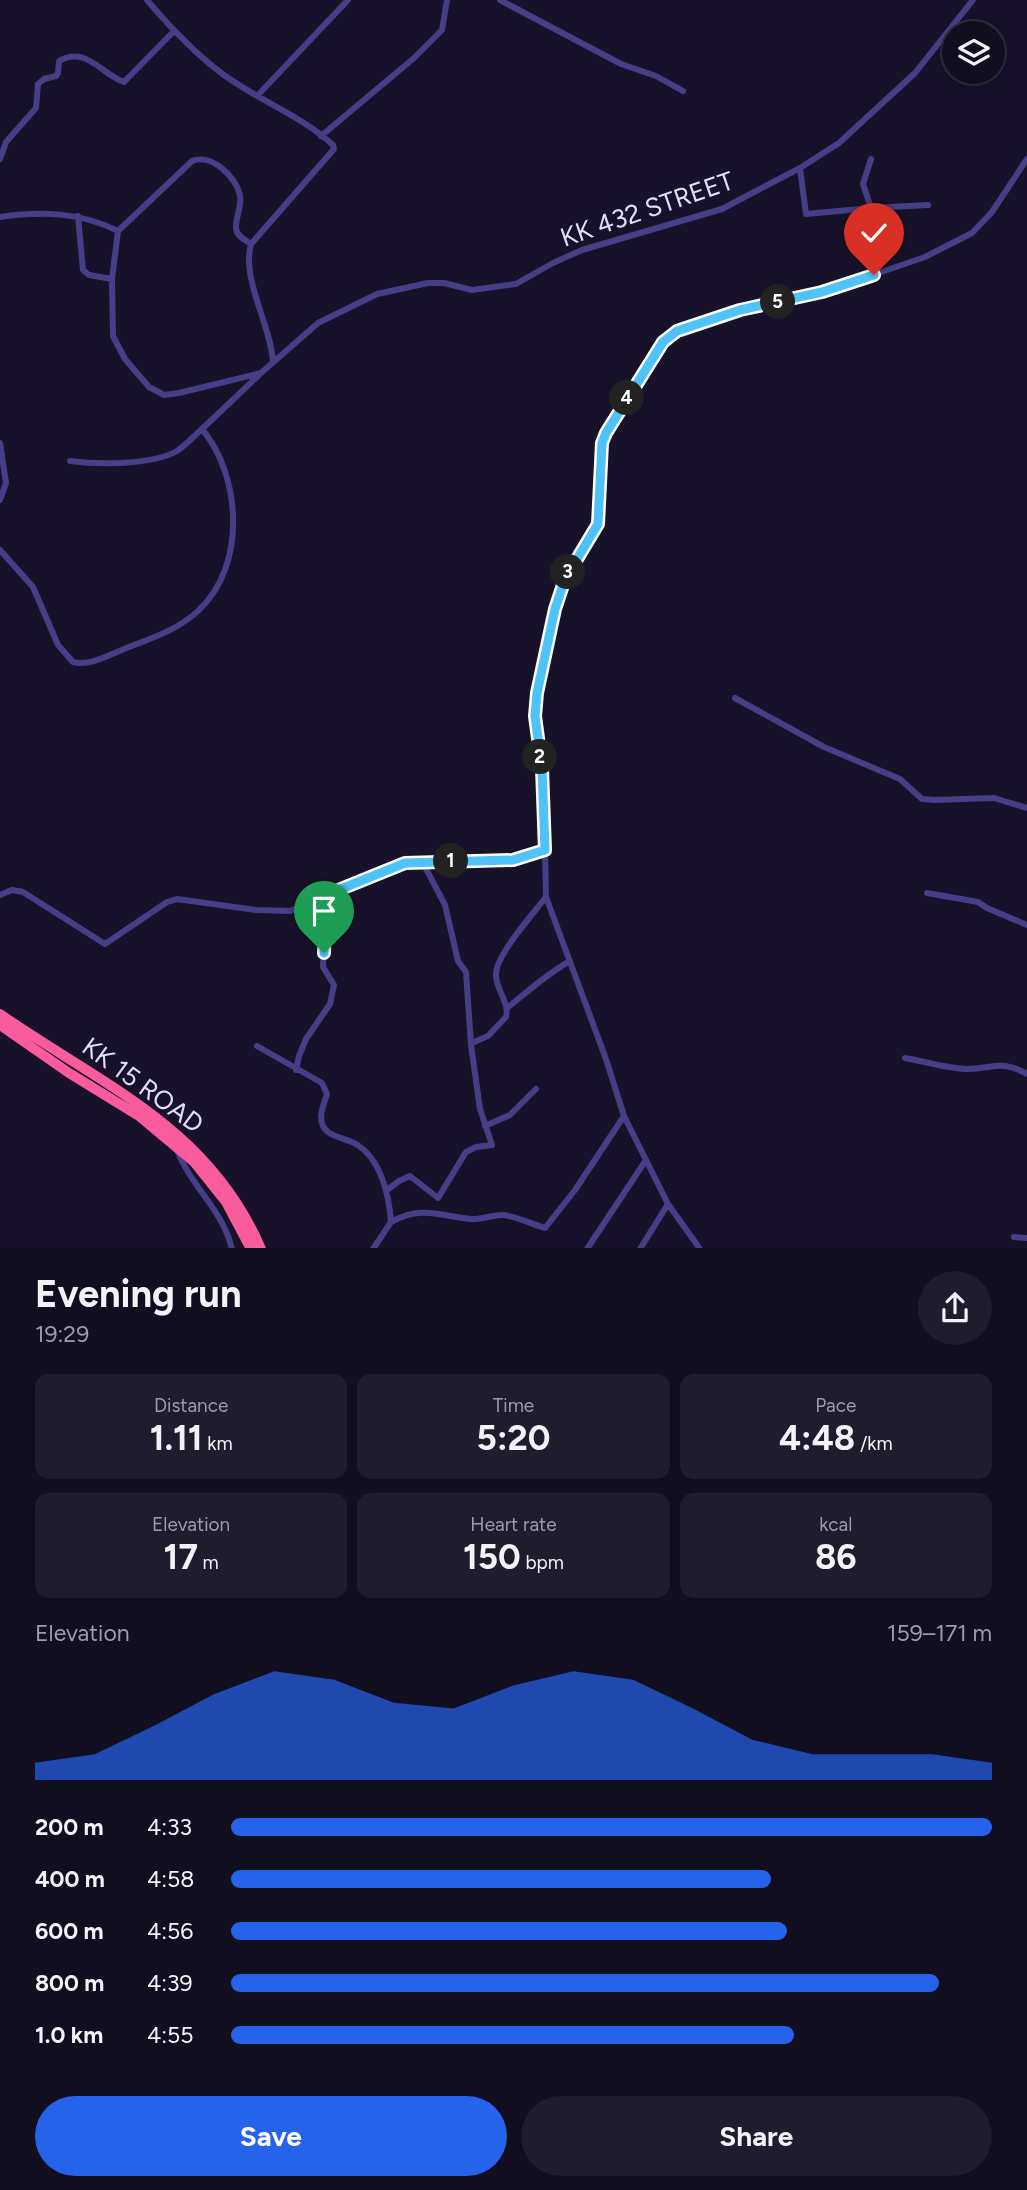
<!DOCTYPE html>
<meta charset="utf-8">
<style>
:root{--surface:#110e20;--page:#1e1c2d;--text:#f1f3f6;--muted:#9c9ca5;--line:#302e3e;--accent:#2563eb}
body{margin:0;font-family:Figtree,sans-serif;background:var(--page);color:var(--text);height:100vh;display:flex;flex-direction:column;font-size:26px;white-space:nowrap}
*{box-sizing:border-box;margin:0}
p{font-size:23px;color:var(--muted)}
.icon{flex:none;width:38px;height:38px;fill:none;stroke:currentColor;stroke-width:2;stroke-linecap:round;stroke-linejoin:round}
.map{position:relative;height:1248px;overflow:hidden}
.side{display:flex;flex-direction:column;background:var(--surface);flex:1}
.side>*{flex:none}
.buttons{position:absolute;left:942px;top:21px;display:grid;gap:14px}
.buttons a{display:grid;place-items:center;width:63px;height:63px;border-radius:50%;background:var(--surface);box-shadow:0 4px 10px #0003,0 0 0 2px var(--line);font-size:35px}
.pin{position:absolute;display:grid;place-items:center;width:60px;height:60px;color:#fff;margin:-72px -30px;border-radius:50% 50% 50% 0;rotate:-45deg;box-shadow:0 0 7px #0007}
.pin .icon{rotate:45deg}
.km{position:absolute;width:35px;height:35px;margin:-18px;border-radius:50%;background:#222;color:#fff;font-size:19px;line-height:35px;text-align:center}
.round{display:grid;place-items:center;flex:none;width:74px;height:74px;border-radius:37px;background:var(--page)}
.headline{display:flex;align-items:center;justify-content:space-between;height:119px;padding:0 35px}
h1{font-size:38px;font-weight:700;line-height:52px}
.stats{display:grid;grid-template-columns:repeat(3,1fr);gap:10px;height:119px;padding:7px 35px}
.stats div{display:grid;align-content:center;border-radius:14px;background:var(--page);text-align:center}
.stats b{font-size:35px;font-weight:700}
.stats small{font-size:19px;font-weight:400}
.stats p{font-size:19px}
.chart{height:196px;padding:14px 35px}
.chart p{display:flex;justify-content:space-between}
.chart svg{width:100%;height:126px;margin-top:7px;fill:var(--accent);opacity:.7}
.primary-button{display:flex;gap:14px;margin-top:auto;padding:14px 35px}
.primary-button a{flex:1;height:80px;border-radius:42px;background:var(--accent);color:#fff;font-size:28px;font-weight:700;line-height:80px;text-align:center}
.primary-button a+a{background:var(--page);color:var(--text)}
ul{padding:0 35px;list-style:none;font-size:23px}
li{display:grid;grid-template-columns:112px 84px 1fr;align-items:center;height:52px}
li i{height:18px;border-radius:9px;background:var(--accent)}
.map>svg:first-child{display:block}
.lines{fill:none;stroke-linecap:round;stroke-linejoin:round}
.street{stroke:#463f87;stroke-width:6}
.highway{stroke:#f95b9c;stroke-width:10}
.route-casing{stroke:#fff;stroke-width:14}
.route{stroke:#4fc3f7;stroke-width:9}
.labels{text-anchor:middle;stroke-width:5;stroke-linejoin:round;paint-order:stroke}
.street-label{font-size:26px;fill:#e2dcfe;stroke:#17122a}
</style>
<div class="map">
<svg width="1027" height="1249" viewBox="0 0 1027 1249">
<rect width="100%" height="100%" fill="#17122a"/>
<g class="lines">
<path class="street" d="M147,0c23,27 48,54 77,75 34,25 78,41 109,70l1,4 -83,95
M500,0l121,64 35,12 27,15
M258,95l90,-95
M321,136l93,-78 28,-28 5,-30
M0,159l6,-17 30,-34 2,-24 6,-5 12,-3 2,-3 1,-12c27,-16 43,14 65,21l50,-51
M800,168l6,46 65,-6 -8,-24 8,-25
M871,208l57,-3
M78,216l5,54 6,5 23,4
M0,217c41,-6 80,-5 118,14l-6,48 1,57 12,23 24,28 15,8 15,-2 82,-20 57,-50 59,-29 51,-11h16l28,7 44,-6 37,-21 29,-13 140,-41 78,-41 39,-25 76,-70 58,-73
M118,231l74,-70c19,-8 45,16 48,35 2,11 -5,22 -4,33 1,7 9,11 15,15 -10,35 20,81 22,118
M0,443l6,40 -6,17
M70,461c28,4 82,4 107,-10 9,-6 17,-15 25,-22
M0,550l33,37 25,58 15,17c17,5 40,-9 56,-15 24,-9 52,-19 70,-37 48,-45 42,-134 3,-181l57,-54
M735,698l89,49 76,32 22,20 12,1 60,-2 33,10
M545,850l1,47 60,162 18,57 44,88 32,45
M927,893l51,9 9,6 40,17
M0,895l12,-5 11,2 82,52 62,-42 10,-3 79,11 34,1 115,-48 109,-3 31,-10 -3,-82 -7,-52 2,-23 18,-84 10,-30 33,-54 4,-82 4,-10 56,-91 8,-7 23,-10 47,-15 83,-18 102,-35 47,-24 20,-21 35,-53
M507,1008c20,-16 41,-35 63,-47
M472,1043l16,-7 18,-19c4,-14 -10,-27 -10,-42 -1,-19 37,-61 50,-78
M257,1046l65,37 5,11c-3,10 -9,22 -4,32 5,11 23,12 33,18 25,15 33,51 35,78l-18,27
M905,1058c18,3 44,11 62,11 27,0 33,-10 60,5
M296,1070l3,-14 7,-17 24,-35 3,-14 1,-5 -11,-18 3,-72
M485,1126l25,-11 26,-26
M177,1150c14,37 45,58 55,99
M387,1190l12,-9 11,-5 28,22 28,-46 10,-5 16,-2 -12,-36 -9,-64 -5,-73 -8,-11 -13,-56 -22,-42
M391,1222c31,-17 49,-6 80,-3 11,1 22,-5 33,-4 13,2 28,9 41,13l30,-38 49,-74
M1014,1237l13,1
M587,1249l59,-89
M640,1249l28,-45"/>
<path class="highway" d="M0,1014c102,71 209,113 261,235
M0,1025l69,48 70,43 55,46 32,40 25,47"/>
</g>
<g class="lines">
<g class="route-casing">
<path id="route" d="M324,953l2,-58 79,-32 108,-3 32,-10 -3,-82 -7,-52 2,-23 18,-84 10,-30 33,-55 4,-81 4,-10 57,-91 14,-11 63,-21 82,-18 52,-17"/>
</g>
<use href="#route" class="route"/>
</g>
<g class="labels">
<g class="street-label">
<text transform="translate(647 209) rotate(-19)" y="9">KK 432 STREET</text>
<text transform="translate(143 1085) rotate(36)" y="9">KK 15 ROAD</text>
</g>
</g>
</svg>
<div class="buttons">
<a><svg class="icon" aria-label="layers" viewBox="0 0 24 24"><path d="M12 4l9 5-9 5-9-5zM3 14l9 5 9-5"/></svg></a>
</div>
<div class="pin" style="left:324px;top:953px;background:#1e9e55"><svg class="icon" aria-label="arrive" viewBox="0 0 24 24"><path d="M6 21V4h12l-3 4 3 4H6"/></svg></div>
<div class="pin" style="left:874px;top:275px;background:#d93025"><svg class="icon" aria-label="check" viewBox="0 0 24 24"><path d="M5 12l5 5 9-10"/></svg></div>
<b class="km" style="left:451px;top:861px">1</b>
<b class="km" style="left:540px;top:757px">2</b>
<b class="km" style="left:568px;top:572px">3</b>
<b class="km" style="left:627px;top:398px">4</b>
<b class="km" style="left:778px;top:302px">5</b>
</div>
<section class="side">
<div class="headline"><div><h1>Evening run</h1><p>19:29</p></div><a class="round"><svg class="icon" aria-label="share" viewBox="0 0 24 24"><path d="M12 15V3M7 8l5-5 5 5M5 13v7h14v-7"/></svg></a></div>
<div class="stats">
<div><p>Distance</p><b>1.11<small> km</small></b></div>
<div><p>Time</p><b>5:20</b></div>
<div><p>Pace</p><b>4:48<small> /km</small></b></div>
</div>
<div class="stats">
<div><p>Elevation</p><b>17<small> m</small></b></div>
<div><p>Heart rate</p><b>150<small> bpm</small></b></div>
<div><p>kcal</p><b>86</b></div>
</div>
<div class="chart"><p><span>Elevation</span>159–171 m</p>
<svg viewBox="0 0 160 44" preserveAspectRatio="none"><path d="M0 44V38L10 35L20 25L30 14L40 6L50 9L60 17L70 19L80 11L90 6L100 9L110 19L120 30L130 35L140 35L150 35L160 38V44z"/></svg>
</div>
<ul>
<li><b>200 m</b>4:33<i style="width:100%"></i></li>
<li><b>400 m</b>4:58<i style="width:71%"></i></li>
<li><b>600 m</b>4:56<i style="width:73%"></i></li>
<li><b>800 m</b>4:39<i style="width:93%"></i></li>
<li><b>1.0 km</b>4:55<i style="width:74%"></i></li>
</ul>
<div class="primary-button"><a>Save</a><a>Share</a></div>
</section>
